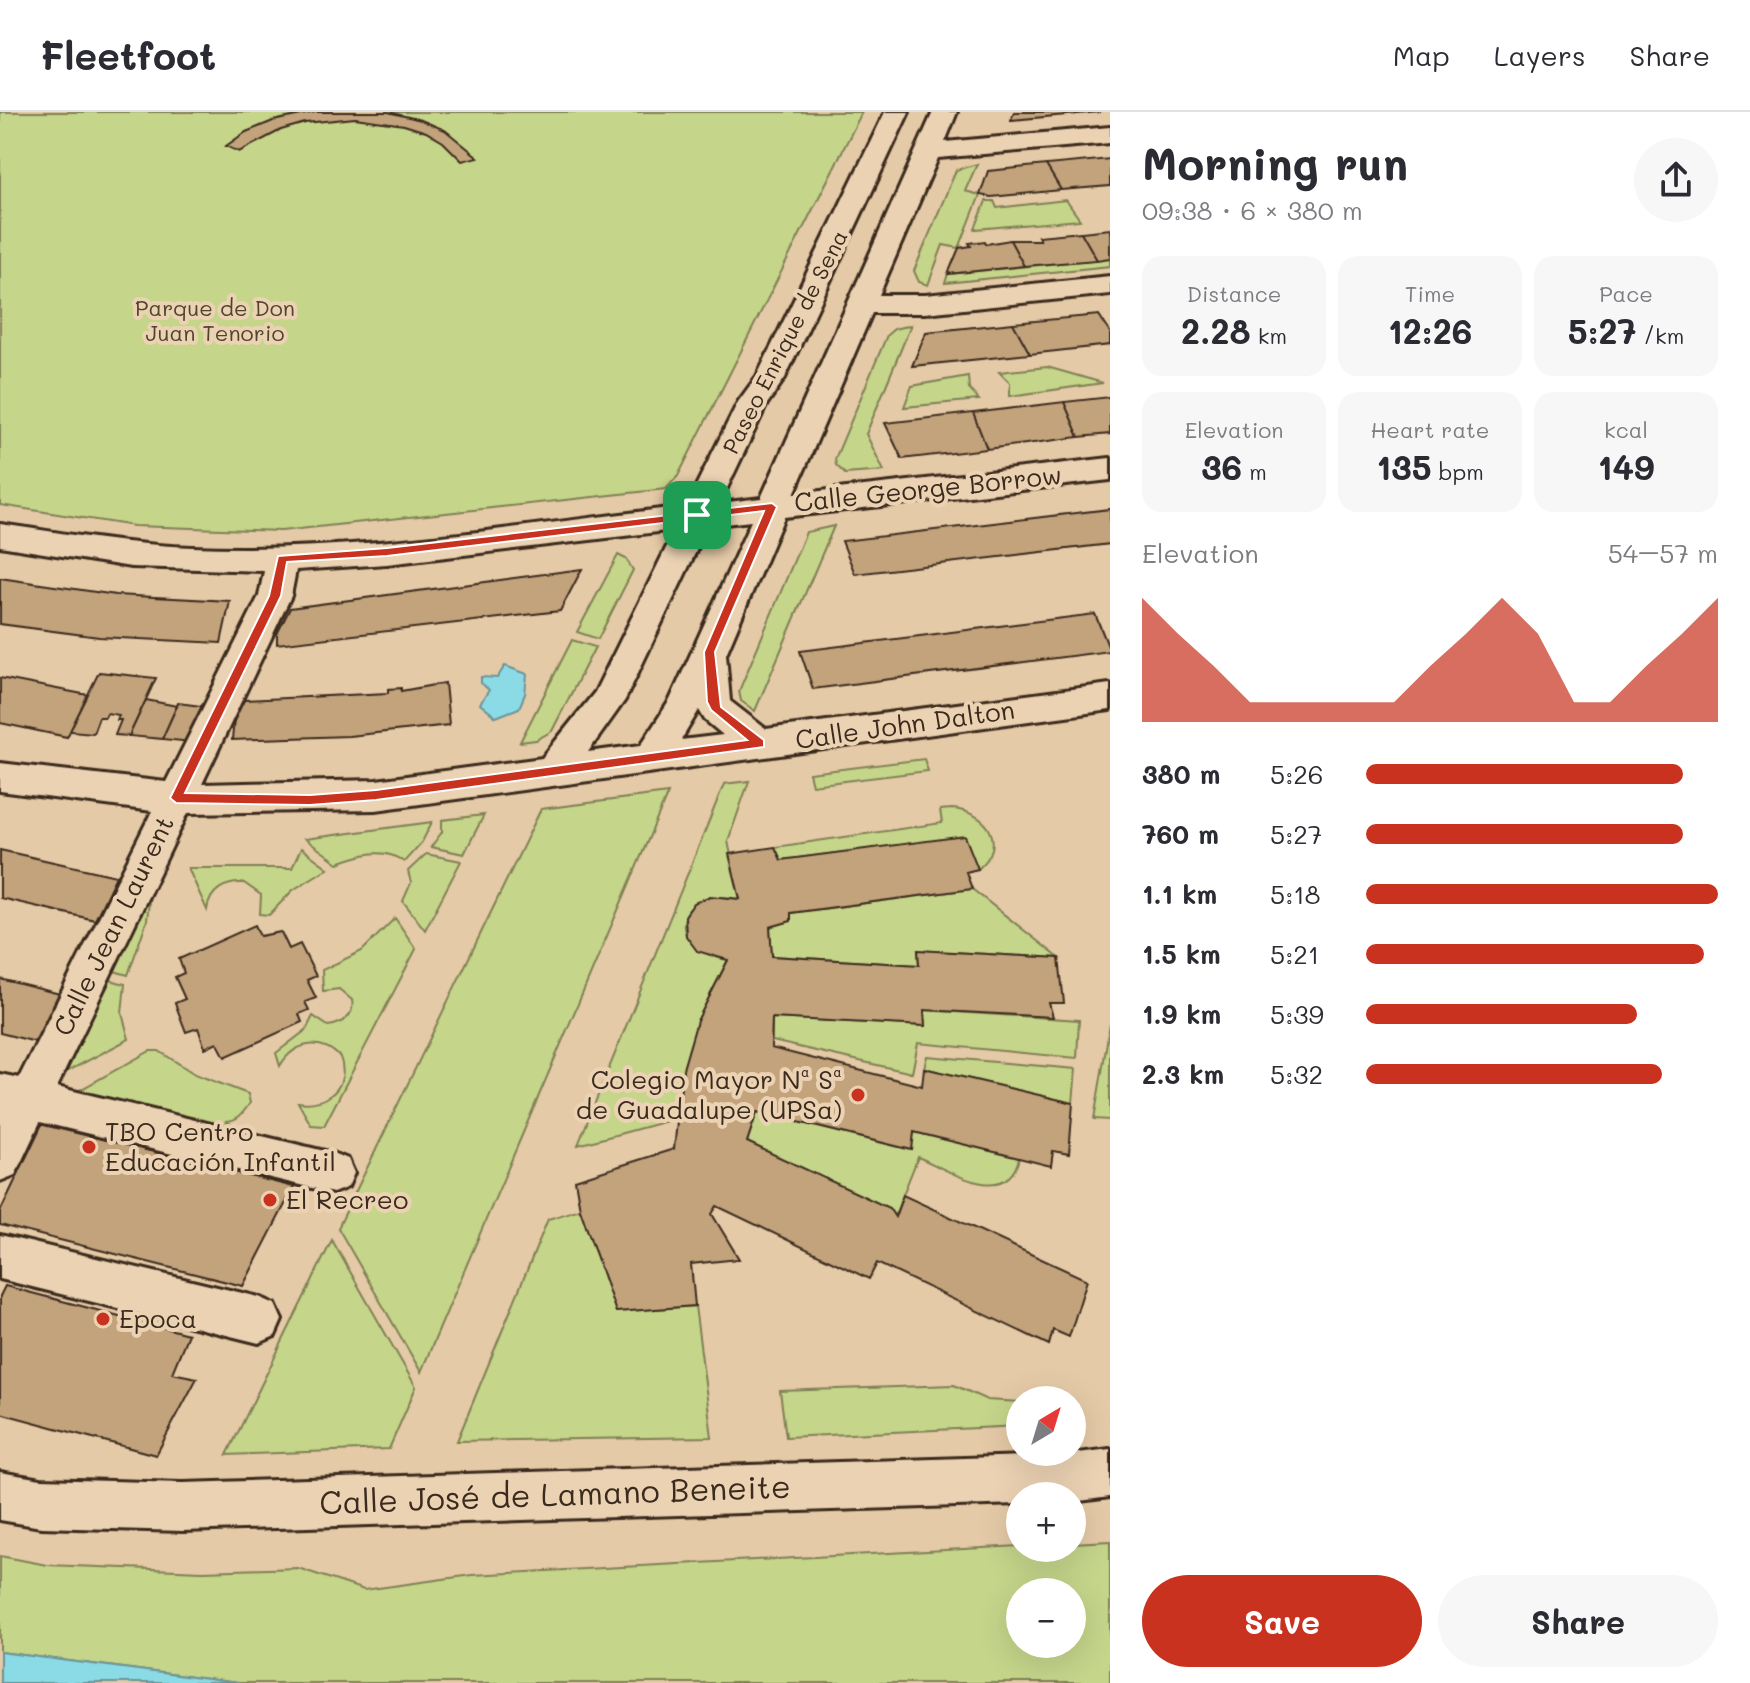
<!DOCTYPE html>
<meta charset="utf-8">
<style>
:root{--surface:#fff;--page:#f7f7f7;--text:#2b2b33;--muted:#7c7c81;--line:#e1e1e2;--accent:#c8321e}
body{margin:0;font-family:Mali,sans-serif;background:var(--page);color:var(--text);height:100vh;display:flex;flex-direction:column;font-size:30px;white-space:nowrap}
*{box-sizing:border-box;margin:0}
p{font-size:26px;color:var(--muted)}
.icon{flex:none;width:44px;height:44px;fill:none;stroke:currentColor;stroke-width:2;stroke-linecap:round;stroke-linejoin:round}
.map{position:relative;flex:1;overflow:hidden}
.sheet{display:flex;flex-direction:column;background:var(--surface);width:640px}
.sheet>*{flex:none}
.needle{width:52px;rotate:38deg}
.fabs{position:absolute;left:1006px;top:1274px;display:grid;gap:16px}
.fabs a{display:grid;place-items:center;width:80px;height:80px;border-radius:50%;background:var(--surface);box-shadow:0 8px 32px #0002;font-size:40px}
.pin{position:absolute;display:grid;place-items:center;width:68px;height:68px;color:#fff;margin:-34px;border-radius:16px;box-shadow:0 4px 12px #0006}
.round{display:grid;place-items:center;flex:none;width:84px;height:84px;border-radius:42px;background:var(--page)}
.overview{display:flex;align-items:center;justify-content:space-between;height:136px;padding:0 32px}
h1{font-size:44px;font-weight:700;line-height:60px}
.figures{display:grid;grid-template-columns:repeat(3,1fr);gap:12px;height:136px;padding:8px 32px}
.figures div{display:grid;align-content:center;border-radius:20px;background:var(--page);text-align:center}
.figures b{font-size:34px;font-weight:700}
.figures small{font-size:22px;font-weight:400}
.figures p{font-size:22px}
.chart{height:224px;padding:16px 32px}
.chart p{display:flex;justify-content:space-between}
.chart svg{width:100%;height:144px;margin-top:8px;fill:var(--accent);opacity:.7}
.primary-button{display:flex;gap:16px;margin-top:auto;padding:16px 32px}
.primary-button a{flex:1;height:92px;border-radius:48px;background:var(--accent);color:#fff;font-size:32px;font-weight:700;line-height:92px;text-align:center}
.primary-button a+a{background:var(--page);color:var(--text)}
ul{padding:0 32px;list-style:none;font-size:26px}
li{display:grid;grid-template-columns:128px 96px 1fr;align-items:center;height:60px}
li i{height:20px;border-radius:10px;background:var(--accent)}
header{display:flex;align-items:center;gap:48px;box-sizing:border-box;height:112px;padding:0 40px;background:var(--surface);border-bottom:2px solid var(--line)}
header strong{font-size:38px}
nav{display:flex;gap:44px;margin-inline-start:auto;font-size:28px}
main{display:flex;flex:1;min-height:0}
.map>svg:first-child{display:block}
.green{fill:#c5d58a;stroke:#808054;stroke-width:2;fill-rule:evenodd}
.water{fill:#8bdbe7;stroke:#6b9497;stroke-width:2}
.building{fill:#c2a37c;stroke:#3b2a1e;stroke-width:2}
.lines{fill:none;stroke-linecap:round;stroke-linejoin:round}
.minor-casing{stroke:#3b2a1e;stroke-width:6}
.minor{fill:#ebd2b3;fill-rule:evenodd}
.route{fill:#c8321e;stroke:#fff;stroke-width:2;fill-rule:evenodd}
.poi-dot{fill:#c8321e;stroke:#ebd2b3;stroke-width:3}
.labels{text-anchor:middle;stroke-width:8;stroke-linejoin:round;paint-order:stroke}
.far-park-label{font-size:22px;fill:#50442e;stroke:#ebd2b3}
.far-street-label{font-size:22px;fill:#3b2a1e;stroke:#ebd2b3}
.street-label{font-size:26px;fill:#3b2a1e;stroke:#ebd2b3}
.poi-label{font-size:26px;fill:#3b2a1e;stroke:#ebd2b3;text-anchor:start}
.near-street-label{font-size:32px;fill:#3b2a1e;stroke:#ebd2b3}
</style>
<header>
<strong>Fleetfoot</strong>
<nav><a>Map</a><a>Layers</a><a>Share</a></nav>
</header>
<main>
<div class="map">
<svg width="1110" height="1571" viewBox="0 0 1110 1571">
<rect width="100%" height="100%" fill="#e5caa7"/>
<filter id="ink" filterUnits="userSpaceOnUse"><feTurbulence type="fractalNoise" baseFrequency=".0125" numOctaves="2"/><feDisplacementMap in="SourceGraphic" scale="16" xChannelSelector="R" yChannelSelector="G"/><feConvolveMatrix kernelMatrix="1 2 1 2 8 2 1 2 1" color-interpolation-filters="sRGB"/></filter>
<g filter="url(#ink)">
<path class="green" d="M0,0h862l-184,364 -12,13 -385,42 -147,-5 -134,-21z
M977,52l-12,27 15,4 -21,53 -16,-3 -15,40 -9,-3 -5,-11 42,-101z
M1066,88l14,20 -105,9 11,-28h8l3,7z
M1110,146v8l-165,17 3,-9z
M911,213l-45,109 18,37 -39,3 -9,-9 -1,-6 52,-124 7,-6z
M1047,255l56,16 -93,13v-13l-11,-11z
M968,264l1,13 10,11 -75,7 8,-21z
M834,414l-79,185 -14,-10 -2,-10 67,-159z
M618,443l8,4 7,11 -35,69 -21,-7z
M572,528l23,7 -43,84 -16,9 -16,2z
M924,647l4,12 -116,14 -3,-12z
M749,669l-21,60 12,58c-68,-13 -77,50 -12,61l-31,61 -22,98 -97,26 146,-361z
M668,681l-247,579 -83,-144 203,-419z
M952,697c35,3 57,34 26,60l-14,-32 -183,23 -6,-13 167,-24 -2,-13z
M484,703l-20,39 -33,-7 11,-15v-12z
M432,710l-10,20 -18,20c-20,-16 -44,-7 -66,1l-33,-24z
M301,736l27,20 -35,22 -24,25 -9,-1 1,-19 -17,-12c-19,-1 -34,7 -37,27l-19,-42h104z
M426,742l35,7 -36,69 -22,-29 8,-18 -3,-12z
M152,763l-5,45 -19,55 -21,-6z
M972,777l87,69 -141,-8 1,15 -147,-9 -2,-29 21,-6v-8z
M395,806l21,31 -92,177 -13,-1 -13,-23c29,5 53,-16 42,-45 -20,-20 -46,-15 -60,9l-4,-13 30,-23 7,-14 15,10c15,-2 27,-10 24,-26l-13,-11 -16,2 -1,-21 40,-19z
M103,866l22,6 -3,29 7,26 -74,39z
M924,898l155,10 -2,38 -159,-15 -6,30 -140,-32v-23l153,8z
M1110,912v96l-16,-1z
M150,939h9l36,23 53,20 2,9c-7,10 -12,18 -25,18l15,8 -1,8 -168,-42z
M927,944l149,13 -3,34 -149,-35z
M757,1000l154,38 3,-18 105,26c-12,51 -71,12 -101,-1l-24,60 -147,-75z
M580,1097l36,103 79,-6 17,131 -255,4 91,-222z
M332,1128l84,147 -27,62 -162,6z
M954,1273l33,15 33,2v24l-234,11 -6,-46z
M1110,1429v142h-872l-238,-31v-96l47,9 156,6 95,-3 66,22 108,-15 548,-29 52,2v-5zM1020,1480h52v52h-52z"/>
<path class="water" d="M505,554l22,8 -2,20 -6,14 -23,9 -16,-13 9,-14 -8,-7v-6l16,1z
M0,1540l238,31h-238z"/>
<path class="building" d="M315,0h73l33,8 24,10 33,27 -16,4 -19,-19 -17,-10 -22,-7 -49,-7 -50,5 -24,7 -42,22 -13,-6 20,-14 27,-11z
M1014,0h86l-89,8z
M1110,47v27l-49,4 -15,-25z
M1046,53l15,25 -70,7 -11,-2 8,-24z
M1110,117v29l-13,2 -16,-28z
M1081,120l16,28 -73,6 -14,-26h30l-2,-4z
M1010,128l14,26 -76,8 11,-26 12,-2 -2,-3 16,-2 1,3z
M1099,203l11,17v13l-80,9 -17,-31z
M1013,211l17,31 -118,12 14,-34z
M1110,285v37l-31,3 -15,-35z
M1064,290l15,35 -92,12 -14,-36z
M973,301l14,36 -85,10 -17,-36z
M1110,397v35l-255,30 -13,-33z
M582,457l-22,42 -283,33v-10l13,-26z
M0,466l116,17 114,6 -9,42 -122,-6 -99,-13z
M1095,502l15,37 -297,38 -13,-38z
M99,560l57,6 -27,58 -14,-1 6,-15h-4l2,-5 -12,-2 -2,4h-6l-6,16 -23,-2z
M0,566l88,17 -21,42 -67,-14z
M445,571l4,42 -100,11 -117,4 2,-21 10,-19 144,-7v-4l13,-1v3z
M146,588l31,6 -15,33 -33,-3z
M178,591l31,4 -17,35 -30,-3z
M965,724l13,33 -12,3 6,17 -181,24v8l-21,6 2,29 147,9 -1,-15 141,8 5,45h-15l4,14 -129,-7 1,16 -153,-8 -1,30 151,38 2,-18 149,35 -4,51 -16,-3 -2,15 -137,-34 -2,18 -155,-38 -10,30 142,66 6,9 8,-22 184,85 -18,57 -16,-7 -4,15 -172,-82 -8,16 -152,-73 -5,8 27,45 -48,5 4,42 -79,6 -36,-103 -5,-29 99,-31 9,-80 14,-48 31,-61 -31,-9 -11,-15 -1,-20 9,-13 16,-7 30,3 -11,-45 46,-7 6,13z
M0,738l116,26 -21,44 -95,-22z
M255,813l5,11 21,-4 8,17 11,-5 16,32 -9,4 9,18 -11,4 4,8 -10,4 3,8 -77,35 -8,-15 -12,6 -7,-20 -12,4 -11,-29 10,-4 -10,-22 9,-4 -5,-14z
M0,867l60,15 -24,48 -36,-9z
M42,1012l252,63 -51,99 -243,-61v-13z
M5,1174l183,48 -16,39 25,5 -41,77 -156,-42v-117z"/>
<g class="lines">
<g class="minor-casing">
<path id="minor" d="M885,0h24l-124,266 -18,26 -47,99 41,-5 172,-386h24l-12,30 165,-15v16l-172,15 -59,137h46l185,-19v18l-185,19h-53l-78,181 316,-36v22l-326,37 -58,137 4,47 36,28 344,-45v26l-734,100 -188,3 -131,274 276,66 15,6 6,14 -6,14 -15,6 -293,-71 -25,53 -15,6v-107l19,4 133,-267 -152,-20v-28l166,19 93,-186 5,-25 -133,-4 -131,-21v-22c64,9 127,21 192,23 165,7 331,-22 494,-41l52,-104 19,-26zM751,409l-81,179 -29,45 -53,7 37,-52 83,-174zM675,418l-80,162 -53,66 -166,22 -174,4 89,-188 5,-26 91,-6zM699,598l6,10 18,15 -42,5z
M0,1123l259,62 16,7 7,16 -7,16 -16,7 -259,-64z
M1110,1337v48l-38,5v-6h-52v8l-837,27 -142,-4 -41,-7v-48l41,7 142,4 879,-28z"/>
</g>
<use href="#minor" class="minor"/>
</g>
</g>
<path class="route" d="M772,391l5,4 -62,145 6,55 43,33v7l-388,53 -66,5 -134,-2 -6,-5 99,-202 9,-40 109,-8zM764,399l-60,141 3,50 4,8 36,30 -371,50 -66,5 -125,-2 96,-197 6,-34 100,-6z"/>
<g class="poi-dot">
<circle cx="858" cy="983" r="8"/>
<circle cx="89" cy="1035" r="8"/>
<circle cx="270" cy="1088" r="8"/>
<circle cx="103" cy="1207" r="8"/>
</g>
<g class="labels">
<g class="far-park-label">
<text x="215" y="204">Parque de Don<tspan x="215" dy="25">Juan Tenorio</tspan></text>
</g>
<g class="far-street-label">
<text transform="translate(785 230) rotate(-63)" y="8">Paseo Enrique de Sena</text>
</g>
<g class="street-label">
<text transform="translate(928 377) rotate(-6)" y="9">Calle George Borrow</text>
<text transform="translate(905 613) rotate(-8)" y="9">Calle John Dalton</text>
<text transform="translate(114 814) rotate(-64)" y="9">Calle Jean Laurent</text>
</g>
<g class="poi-label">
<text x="842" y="977" text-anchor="end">Colegio Mayor Nª Sª<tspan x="842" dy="30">de Guadalupe (UPSa)</tspan></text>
<text x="105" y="1029">TBO Centro<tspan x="105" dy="30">Educación Infantil</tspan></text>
<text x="286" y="1097">El Recreo</text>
<text x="119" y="1216">Epoca</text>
</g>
<g class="near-street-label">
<text transform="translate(555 1383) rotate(-2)" y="11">Calle José de Lamano Beneite</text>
</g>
</g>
</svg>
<div class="fabs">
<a><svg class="needle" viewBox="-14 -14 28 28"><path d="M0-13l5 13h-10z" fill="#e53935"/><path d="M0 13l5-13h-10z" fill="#7c7c81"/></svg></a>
<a>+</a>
<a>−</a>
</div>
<div class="pin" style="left:697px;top:403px;background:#1e9e55"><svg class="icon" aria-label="arrive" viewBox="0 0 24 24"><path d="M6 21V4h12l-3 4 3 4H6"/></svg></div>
</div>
<section class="sheet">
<div class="overview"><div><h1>Morning run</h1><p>09:38 · 6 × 380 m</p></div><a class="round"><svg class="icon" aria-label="share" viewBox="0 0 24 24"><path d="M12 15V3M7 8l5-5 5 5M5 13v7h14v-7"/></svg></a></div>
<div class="figures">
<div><p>Distance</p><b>2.28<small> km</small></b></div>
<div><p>Time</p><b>12:26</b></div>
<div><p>Pace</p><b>5:27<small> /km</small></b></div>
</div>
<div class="figures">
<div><p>Elevation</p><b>36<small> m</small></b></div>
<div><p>Heart rate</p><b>135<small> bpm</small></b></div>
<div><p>kcal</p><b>149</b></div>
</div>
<div class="chart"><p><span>Elevation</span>54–57 m</p>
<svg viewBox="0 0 160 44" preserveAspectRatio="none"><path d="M0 44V6L10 17L20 27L30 38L40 38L50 38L60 38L70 38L80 27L90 17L100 6L110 17L120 38L130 38L140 27L150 17L160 6V44z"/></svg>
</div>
<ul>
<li><b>380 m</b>5:26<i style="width:90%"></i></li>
<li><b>760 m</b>5:27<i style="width:90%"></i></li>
<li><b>1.1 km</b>5:18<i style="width:100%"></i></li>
<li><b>1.5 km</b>5:21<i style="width:96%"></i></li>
<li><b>1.9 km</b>5:39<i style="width:77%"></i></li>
<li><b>2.3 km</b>5:32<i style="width:84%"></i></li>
</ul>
<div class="primary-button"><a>Save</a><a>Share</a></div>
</section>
</main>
